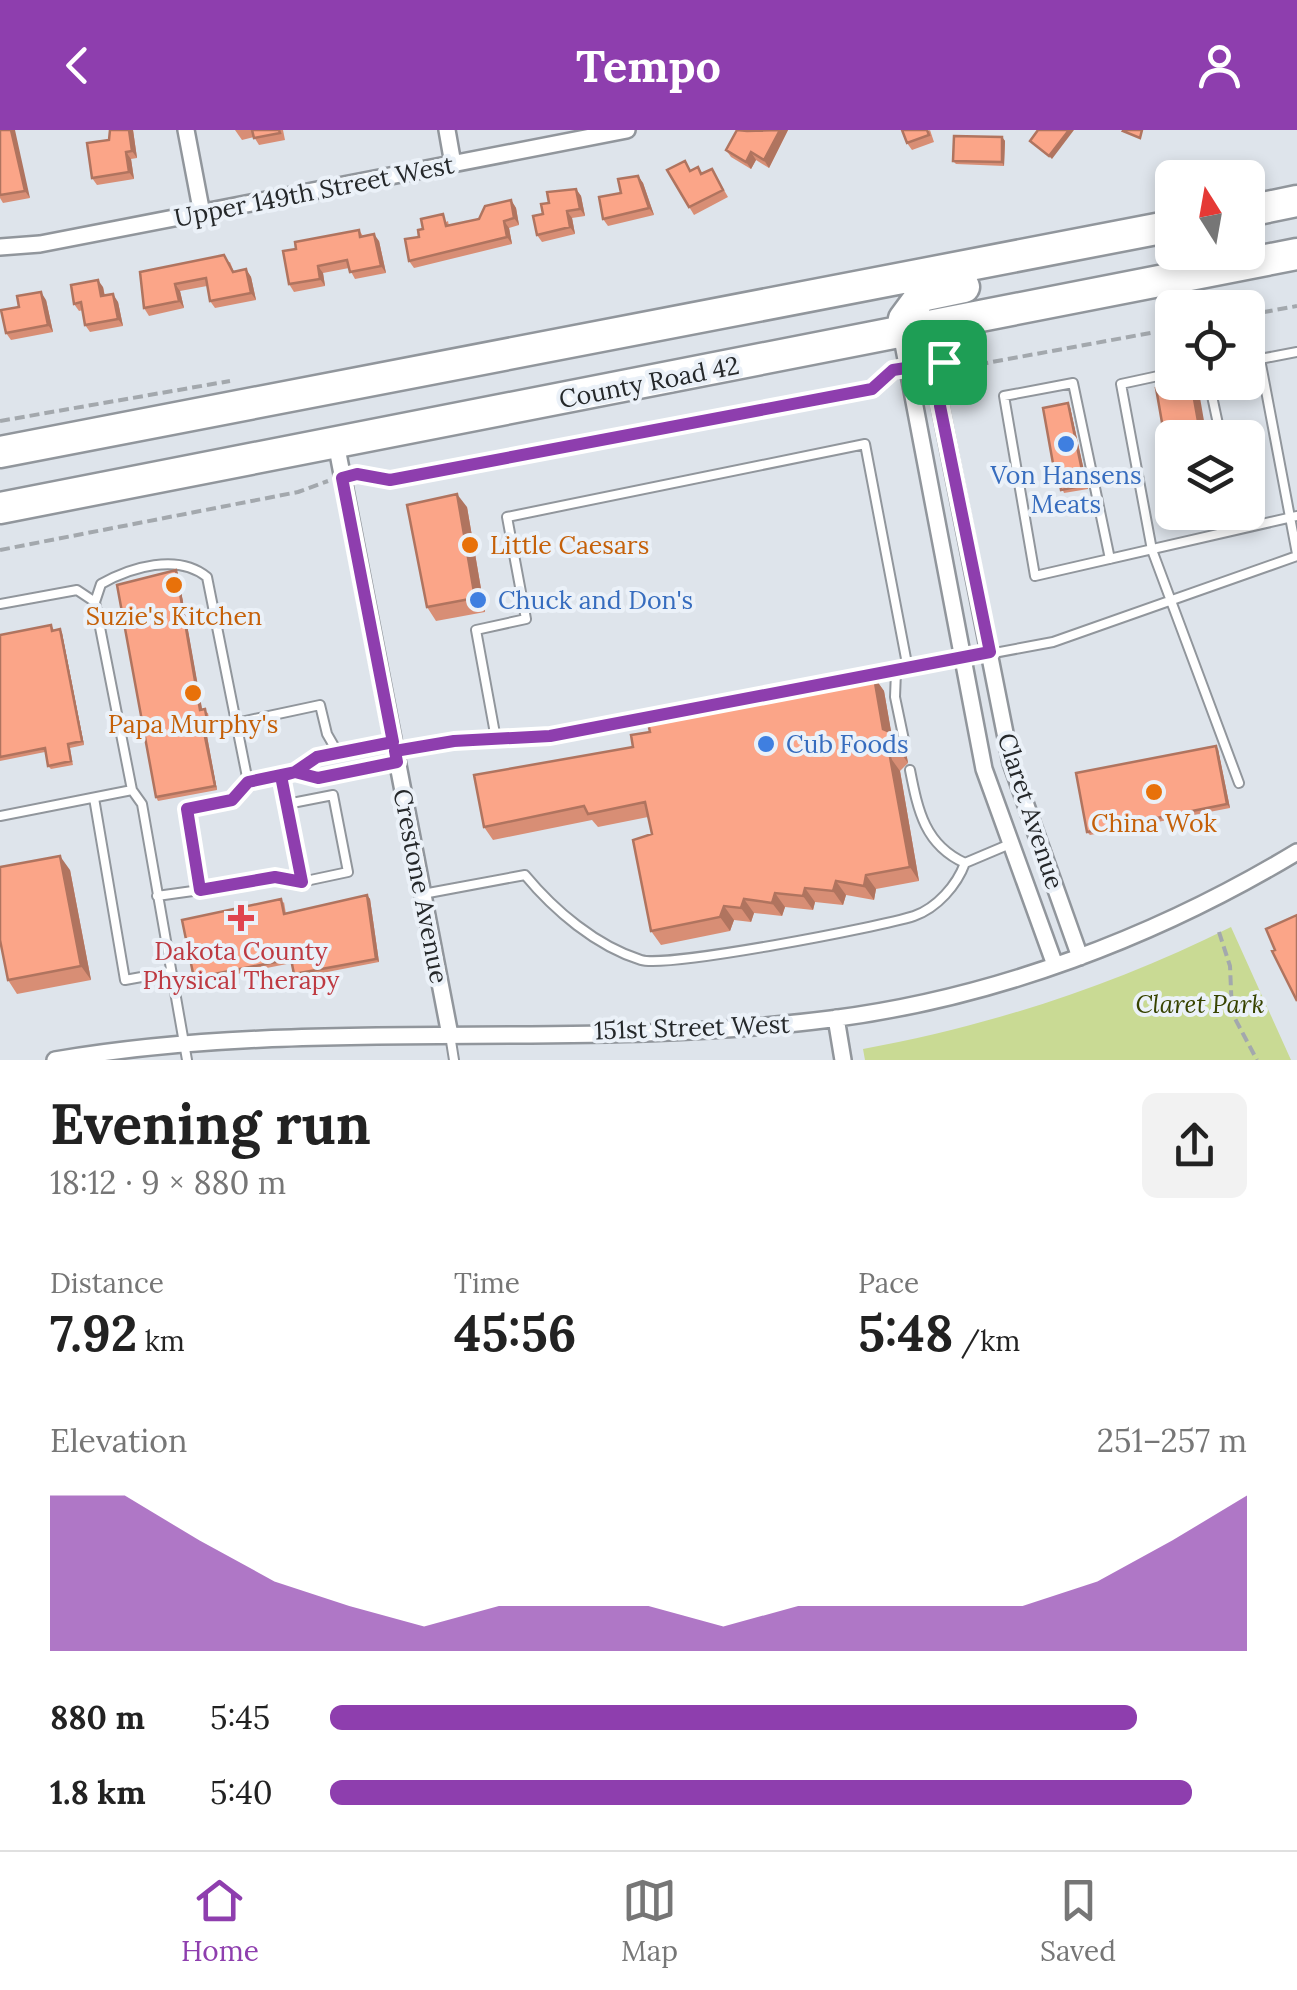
<!DOCTYPE html>
<meta charset="utf-8">
<style>
:root{--surface:#fff;--page:#f2f2f2;--text:#222;--muted:#767676;--line:#e0e0e0;--accent:#8e3eae}
body{margin:0;font-family:Lora,serif;background:var(--page);color:var(--text);height:100vh;display:flex;flex-direction:column;font-size:38px;white-space:nowrap}
*{box-sizing:border-box;margin:0}
p{font-size:32px;color:var(--muted)}
.icon{flex:none;width:55px;height:55px;fill:none;stroke:currentColor;stroke-width:2;stroke-linecap:round;stroke-linejoin:round}
.map{position:relative;height:930px;overflow:hidden}
.panel{display:flex;flex-direction:column;background:var(--surface);flex:1}
.panel>*{flex:none}
.needle{width:65px;rotate:349deg}
.buttons{position:absolute;left:1155px;top:30px;display:grid;gap:20px}
.buttons a{display:grid;place-items:center;width:110px;height:110px;border-radius:15px;background:var(--surface);box-shadow:0 5px 15px #0003;font-size:50px}
.pin{position:absolute;display:grid;place-items:center;width:85px;height:85px;color:#fff;margin:-42px;border-radius:20px;box-shadow:0 5px 15px #0006}
.round{display:grid;place-items:center;flex:none;width:105px;height:105px;border-radius:15px;background:var(--page)}
.headline{display:flex;align-items:center;justify-content:space-between;height:170px;padding:0 50px}
h1{font-size:55px;font-weight:800;line-height:75px}
.figures{display:grid;grid-template-columns:repeat(3,1fr);gap:15px;height:170px;padding:10px 50px}
.figures div{display:grid;align-content:center}
.figures b{font-size:50px;font-weight:800}
.figures small{font-size:28px;font-weight:400}
.figures p{font-size:28px}
.chart{height:280px;padding:20px 50px}
.chart p{display:flex;justify-content:space-between}
.chart svg{width:100%;height:180px;margin-top:10px;fill:var(--accent);opacity:.7}
ul{padding:0 50px;list-style:none;font-size:32px}
li{display:grid;grid-template-columns:160px 120px 1fr;align-items:center;height:75px}
li i{height:25px;border-radius:12px;background:var(--accent)}
header{display:flex;justify-content:space-between;align-items:center;height:130px;padding:0 50px;background:var(--accent);color:#fff;font-size:45px;font-weight:800}
.tabs{display:flex;justify-content:space-around;align-items:center;height:140px;border-top:2px solid var(--line);background:var(--surface);font-size:28px;color:var(--muted)}
.tabs a{display:grid;justify-items:center;gap:5px}
.tabs .active{color:var(--accent)}
.map>svg:first-child{display:block}
.green{fill:#c9da94}
.lines{fill:none;stroke-linecap:round;stroke-linejoin:round}
.lane-casing{stroke:#91969c;stroke-width:12}
.street-casing{stroke:#91969c;stroke-width:20}
.highway-casing{stroke:#91969c;stroke-width:35}
.path{stroke:#a3a8ad;stroke-width:4;stroke-dasharray:10 5;stroke-linecap:butt}
.lane{stroke:#fff;stroke-width:8}
.street{stroke:#fff;stroke-width:15}
.highway{stroke:#fff;stroke-width:30}
.wall{fill:#d88e75}
.shaded-wall{fill:#b0745f}
.building{fill:#fba588;stroke:#b0745f;stroke-width:2.5}
.route-casing{stroke:#fff;stroke-width:20}
.route{stroke:#8e3eae;stroke-width:12}
.shop-dot{fill:#3f7fe0;stroke:#ebf1f8;stroke-width:4}
.food-dot{fill:#e8710a;stroke:#ebf1f8;stroke-width:4}
.health-dot{fill:#e0444e;stroke:#ebf1f8;stroke-width:4}
.labels{text-anchor:middle;stroke-width:8;stroke-linejoin:round;paint-order:stroke}
.street-label{font-size:25px;fill:#25282a;stroke:#ebf1f8}
.shop-label{font-size:25px;fill:#366cbe;stroke:#ebf1f8;text-anchor:start}
.food-label{font-size:25px;fill:#c56008;stroke:#ebf1f8}
.health-label{font-size:25px;fill:#be3a42;stroke:#ebf1f8}
.park-label{font-size:25px;font-style:italic;fill:#374301;stroke:#ebf1f8}
</style>
<header><svg class="icon" aria-label="back" viewBox="0 0 24 24"><path d="M15 5l-7 7 7 7"/></svg>Tempo<svg class="icon" aria-label="person" viewBox="0 0 24 24"><circle cx="12" cy="8" r="4"/><path d="M4 21q1-7 8-7t8 7"/></svg></header>
<div class="map">
<svg width="1297" height="930" viewBox="0 0 1297 930">
<rect width="100%" height="100%" fill="#dee4eb"/>
<path class="green" d="M1231,797l60,133h-426l-2,-11c129,-24 250,-63 368,-122z"/>
<g class="lines">
<g class="lane-casing">
<path id="lane" d="M1297,222l-37,7 37,195
M1172,243l-51,11 31,166 87,233
M1209,252l12,56
M1238,382l4,16
M1110,429l-37,-176 -69,13 31,180 262,-60
M0,474l77,-14 18,12
M896,541l-1,26 9,43
M711,576l342,-64 244,-86
M236,593l84,-18 7,29 11,19
M496,609l-20,-109 50,-11 -19,-102 358,-73 43,225
M395,621l59,-10 96,-5 103,-19
M910,640c8,41 15,75 55,93
M295,643l23,4 79,-15
M132,660l10,14 45,256
M94,668l31,182 44,-8
M287,674l14,78
M0,686l132,-26 -37,-188 6,-18c30,-17 77,-31 106,-7l41,205 47,-9 22,-16 76,-15
M200,760l75,-13 26,5 47,-10 -15,-77 -46,9 -6,-28
M423,764l102,-19c29,35 71,71 116,85 26,8 239,-33 273,-44 23,-8 43,-31 51,-53l45,-19
M157,766l43,-6 -13,-81 45,-9 16,-18
M450,905l4,25"/>
</g>
<g class="street-casing">
<path id="street" d="M186,0l16,84
M447,0l6,34
M0,117l40,-3 587,-114
M974,189l-30,43 -4,44 71,357 69,194
M901,203l83,436 71,196
M336,313l114,592
M836,888l7,42
M55,930c257,-44 519,-8 776,-41 164,-21 325,-82 466,-167"/>
</g>
<g class="highway-casing">
<path id="highway" d="M1248,81l49,-10
M901,203l3,-14 17,-23 43,-9
M0,322l1172,-226
M0,378l1297,-254"/>
</g>
<path class="path" d="M1248,185l49,-9
M964,229l17,5 191,-35
M0,291l230,-40
M356,344l34,6 482,-91 19,-17
M0,420l298,-58 30,-11
M1219,802l11,34 2,47 25,47"/>
<use href="#lane" class="lane"/>
<use href="#street" class="street"/>
<use href="#highway" class="highway"/>
</g>
<path class="wall" d="M0,0l30,68 -27,5 -3,-5z
M133,0l4,28 -6,1 3,20 -37,6 -5,-7 17,-38z
M235,0h48l2,10 -26,5 -5,-8 -12,3z
M747,0h41l-19,38 -13,-8 -5,9 -20,-12 -5,-7z
M930,0l4,12 -22,8 -5,-7z
M1002,7l3,4 -1,25 -48,-2 -3,-3z
M698,37l5,7 9,-5 16,28 -34,18 -27,-45h24z
M638,46l5,7 11,32 -46,11 -5,-7 18,-26z
M576,59l5,7 4,20 -13,2 3,16 -33,8 -5,-7 12,-32z
M511,70l5,8 3,17 -10,3 3,16 -98,24 -5,-7 10,-24 29,-16 1,5 30,-7z
M359,100l4,6 16,5 7,32 -31,6 -6,-11 -26,5 2,13 -31,6 -5,-8 7,-35z
M230,132l4,10 12,-3 5,8 5,23 -41,8 -5,-7 -3,-15 -27,5 4,17 -35,8 -5,-8 -4,-36z
M103,157l2,9 13,6 5,24 -33,6 -5,-7 -2,-15 -4,1 -5,-7z
M46,170l7,32 -42,8 -5,-7 13,-26z
M1068,273l2,4 18,82 -24,4 -4,-10 -2,1 -2,-4z
M467,377l18,105 -49,9 -9,-14z
M176,440l2,4 24,136 6,3 4,22 -5,1 10,54 -59,11 -2,-4z
M51,495l3,5 6,-1 2,4 22,112 -14,3 3,17 -22,4 -3,-3 -3,-14 -45,9v-126z
M874,547l10,14 7,41 14,15 3,16 -8,8 19,110 -43,8 -2,11 -28,-5 -3,10 -28,-3 -2,8 -28,-3 -3,9 -28,-3 -3,9 -17,-2 -4,11 -69,14 -10,-14 1,-97 -4,-17 -50,10 -6,-7 -99,20 -9,-13 149,-80z
M1218,619l12,59 -140,27 -3,-3z
M70,740l21,110 -74,14 -9,-14z
M367,765l3,4 9,63 -83,16 -2,-4 -2,-11 -96,19 -2,-4 90,-76 2,12z"/>
<path class="shaded-wall" d="M11,0h4l15,68 -5,-7z
M129,0h4l4,28 -5,-7z
M780,0h8l-19,38 -5,-8z
M1069,0h5l-22,29 -3,-3z
M1002,7l3,4 -1,25 -2,-4z
M126,22l5,7 3,20 -5,-7z
M751,22l5,8 -5,9 -5,-7z
M638,46l5,7 11,32 -5,-7z
M576,59l5,7 4,20 -5,-7z
M511,70l5,8 3,17 -5,-7z
M567,81l5,7 3,16 -5,-7z
M504,91l5,7 3,16 -5,-7z
M374,104l5,7 7,32 -5,-7z
M318,136l5,7 2,13 -5,-7z
M246,139l5,8 5,23 -5,-7z
M98,150l5,7 3,17 -5,-8z
M175,154l5,7 4,17 -5,-7z
M41,162l5,8 7,32 -5,-7z
M113,164l5,8 5,24 -5,-7z
M1191,252l8,10 8,46h-6z
M1068,273l2,4 18,82 -3,-4z
M457,364l10,13 18,105 -10,-14z
M176,440l2,4 25,140 -3,-4z
M60,499l2,4 22,112 -2,-4z
M874,547l10,14 9,51 -10,-13z
M204,602l3,4 10,54 -2,-4z
M895,604l10,13 3,16 -10,-14z
M1216,616l2,3 12,59 -3,-4z
M890,627l10,14 19,110 -9,-14z
M60,726l10,14 21,110 -10,-14z
M866,745l10,14 -2,11 -10,-14z
M836,751l10,14 -3,10 -10,-14z
M805,758l10,14 -2,8 -10,-14z
M775,763l10,14 -3,9 -10,-13z
M367,765l3,4 9,63 -3,-3z
M744,769l10,14 -3,9 -10,-14z
M724,776l10,14 -4,11 -10,-14z"/>
<path class="building" d="M0,0h11l14,61 -25,4z
M110,0h19l3,21 -6,1 3,20 -37,6 -5,-35 22,-3z
M252,0h27l1,3 -26,5z
M737,0l10,1 33,-1 -16,30 -13,-8 -5,10 -20,-12z
M902,0h25l2,5 -22,8z
M1038,0h31l-20,26 -19,-15z
M1124,0h18l-2,8 -17,-7z
M954,6l48,1v25l-49,-1z
M685,31l5,10 8,-4 3,7 11,-5 11,21 -34,17 -22,-37z
M638,46l11,32 -46,11 -4,-22 22,-4 -3,-14z
M576,59l4,20 -13,2 3,16 -33,8 -4,-19 10,-2 -2,-10 8,-1 -2,-11z
M511,70l3,18 -10,3 3,16 -98,24 -4,-22 14,-2 -1,-7 5,-1 -2,-10 22,-5 3,12 33,-7 6,-13z
M359,100l1,7 14,-3 7,32 -31,6 -3,-12 -29,6 2,13 -31,5 -6,-33 13,-2 -1,-7z
M224,125l9,17 13,-3 5,24 -41,8 -4,-23 -31,6 4,17 -35,7 -4,-36z
M98,150l3,16 12,-2 5,25 -33,6 -4,-23 -7,2 -3,-19z
M41,162l7,33 -42,8 -5,-23 18,-3 -2,-11z
M1191,252l10,56h-29v42l-16,-92z
M1068,273l17,82 -24,5 -2,-11 -3,1 -13,-72z
M457,364l18,104 -48,9 -20,-102z
M176,440l24,140 5,-1 4,22 -5,1 11,54 -59,11 -39,-212z
M51,495l1,6 8,-2 22,112 -14,3 3,17 -23,5 -3,-18 -45,9v-122z
M874,547l9,52 12,5 3,15 -8,8 20,110 -44,8 -2,11 -28,-5 -3,10 -28,-3 -2,8 -28,-3 -3,10 -28,-4 -3,9 -17,-2 -4,11 -69,14 -18,-91 19,-6 -7,-32 -57,12 -4,-8 -100,21 -10,-52 159,-28 -2,-12 19,-3 -3,-14z
M1216,616l11,58 -140,28 -11,-59z
M60,726l21,110 -73,14 -8,-40v-73z
M367,765l9,64 -82,15 -3,-15 -97,19 -12,-58 99,-21 3,15z
M1297,785v86l-25,-50 3,-1 -9,-21z"/>
<g class="lines">
<g class="route-casing">
<path id="route" d="M944,232l-51,8 -21,19 -482,91 -33,-6 -15,4 51,264 -76,15 -22,15 -47,10 -16,18 -45,9 13,81 75,-13 27,5 -21,-106 14,-4 23,6 79,-16 -2,-11 59,-10 96,-5 440,-84 -50,-246 4,-44"/>
</g>
<use href="#route" class="route"/>
</g>
<g class="shop-dot">
<circle cx="1066" cy="314" r="10"/>
<circle cx="478" cy="470" r="10"/>
<circle cx="766" cy="614" r="10"/>
</g>
<g class="food-dot">
<circle cx="470" cy="415" r="10"/>
<circle cx="174" cy="455" r="10"/>
<circle cx="193" cy="563" r="10"/>
<circle cx="1154" cy="662" r="10"/>
</g>
<path class="health-dot" d="M236 773h10v10h10v10h-10v10h-10v-10h-10v-10h10z"/>
<g class="labels">
<g class="street-label">
<text transform="translate(314 61) rotate(-11)" y="9">Upper 149th Street West</text>
<text transform="translate(649 252) rotate(-11)" y="9">County Road 42</text>
<text transform="translate(1031 681) rotate(72)" y="9">Claret Avenue</text>
<text transform="translate(421 756) rotate(79)" y="9">Crestone Avenue</text>
<text transform="translate(692 897) rotate(-2)" y="9">151st Street West</text>
</g>
<g class="shop-label">
<text x="1066" y="354" text-anchor="middle">Von Hansens<tspan x="1066" dy="29">Meats</tspan></text>
<text x="498" y="479">Chuck and Don's</text>
<text x="786" y="623">Cub Foods</text>
</g>
<g class="food-label">
<text x="490" y="424" text-anchor="start">Little Caesars</text>
<text x="174" y="495">Suzie's Kitchen</text>
<text x="193" y="603">Papa Murphy's</text>
<text x="1154" y="702">China Wok</text>
</g>
<g class="health-label">
<text x="241" y="830">Dakota County<tspan x="241" dy="29">Physical Therapy</tspan></text>
</g>
<g class="park-label">
<text x="1200" y="883">Claret Park</text>
</g>
</g>
</svg>
<div class="buttons">
<a><svg class="needle" viewBox="-14 -14 28 28"><path d="M0-13l5 13h-10z" fill="#e53935"/><path d="M0 13l5-13h-10z" fill="#767676"/></svg></a>
<a><svg class="icon" aria-label="locate" viewBox="0 0 24 24"><circle cx="12" cy="12" r="6"/><path d="M12 2v4M12 18v4M2 12h4M18 12h4"/></svg></a>
<a><svg class="icon" aria-label="layers" viewBox="0 0 24 24"><path d="M12 4l9 5-9 5-9-5zM3 14l9 5 9-5"/></svg></a>
</div>
<div class="pin" style="left:944px;top:232px;background:#1e9e55"><svg class="icon" aria-label="arrive" viewBox="0 0 24 24"><path d="M6 21V4h12l-3 4 3 4H6"/></svg></div>
</div>
<section class="panel">
<div class="headline"><div><h1>Evening run</h1><p>18:12 · 9 × 880 m</p></div><a class="round"><svg class="icon" aria-label="share" viewBox="0 0 24 24"><path d="M12 15V3M7 8l5-5 5 5M5 13v7h14v-7"/></svg></a></div>
<div class="figures">
<div><p>Distance</p><b>7.92<small> km</small></b></div>
<div><p>Time</p><b>45:56</b></div>
<div><p>Pace</p><b>5:48<small> /km</small></b></div>
</div>
<div class="chart"><p><span>Elevation</span>251–257 m</p>
<svg viewBox="0 0 160 44" preserveAspectRatio="none"><path d="M0 44V6L10 6L20 17L30 27L40 33L50 38L60 33L70 33L80 33L90 38L100 33L110 33L120 33L130 33L140 27L150 17L160 6V44z"/></svg>
</div>
<ul>
<li><b>880 m</b>5:45<i style="width:88%"></i></li>
<li><b>1.8 km</b>5:40<i style="width:94%"></i></li>
</ul>
</section>
<nav class="tabs">
<a class="active"><svg class="icon" aria-label="home" viewBox="0 0 24 24"><path d="M3 11l9-7 9 7M6 9v11h12V9"/></svg>Home</a>
<a><svg class="icon" aria-label="map" viewBox="0 0 24 24"><path d="M3 6l6-2 6 2 6-2v14l-6 2-6-2-6 2zM9 4v14M15 6v14"/></svg>Map</a>
<a><svg class="icon" aria-label="saved" viewBox="0 0 24 24"><path d="M7 4h10v16l-5-4-5 4z"/></svg>Saved</a>
</nav>
